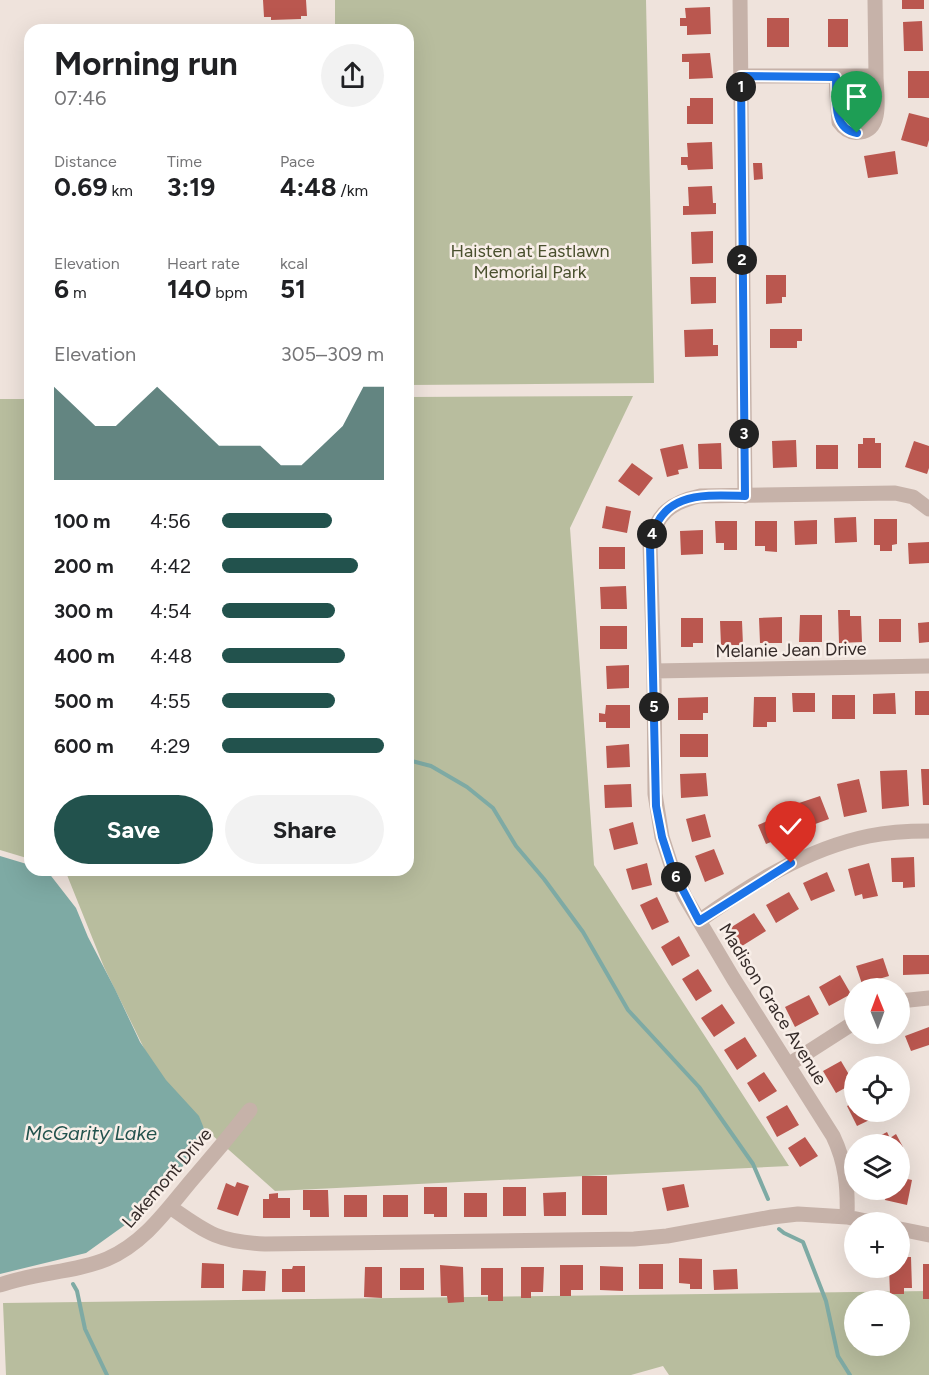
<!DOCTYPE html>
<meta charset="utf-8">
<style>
:root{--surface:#fff;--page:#f2f2f2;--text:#202124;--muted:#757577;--accent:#22524d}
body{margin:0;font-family:Figtree,sans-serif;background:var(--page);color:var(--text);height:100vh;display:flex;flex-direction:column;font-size:22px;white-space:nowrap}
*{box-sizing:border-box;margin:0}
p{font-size:20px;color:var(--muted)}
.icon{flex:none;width:33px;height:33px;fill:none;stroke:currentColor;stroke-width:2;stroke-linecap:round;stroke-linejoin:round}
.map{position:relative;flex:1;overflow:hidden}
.sheet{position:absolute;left:24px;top:24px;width:390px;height:852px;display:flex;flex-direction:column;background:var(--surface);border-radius:18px;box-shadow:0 6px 24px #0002}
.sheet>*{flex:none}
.needle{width:39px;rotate:359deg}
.controls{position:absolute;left:844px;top:978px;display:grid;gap:12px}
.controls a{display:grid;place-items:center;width:66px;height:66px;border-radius:50%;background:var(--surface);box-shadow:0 6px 24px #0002;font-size:30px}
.pin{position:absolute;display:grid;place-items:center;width:51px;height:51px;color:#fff;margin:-62px -26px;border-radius:50% 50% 50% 0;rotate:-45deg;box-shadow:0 0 6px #0007}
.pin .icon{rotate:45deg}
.km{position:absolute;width:30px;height:30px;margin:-15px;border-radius:50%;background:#222;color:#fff;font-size:16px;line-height:30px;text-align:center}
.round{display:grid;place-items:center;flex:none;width:63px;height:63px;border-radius:32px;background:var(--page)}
.head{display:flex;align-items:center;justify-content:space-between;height:102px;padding:0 30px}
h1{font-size:33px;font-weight:700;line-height:45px}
.stats{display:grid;grid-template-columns:repeat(3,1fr);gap:9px;height:102px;padding:6px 30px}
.stats div{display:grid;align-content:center}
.stats b{font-size:26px;font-weight:700}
.stats small{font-size:16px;font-weight:400}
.stats p{font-size:16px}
.chart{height:168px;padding:12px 30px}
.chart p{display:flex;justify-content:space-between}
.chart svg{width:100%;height:108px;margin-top:6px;fill:var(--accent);opacity:.7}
.action{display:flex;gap:12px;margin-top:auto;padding:12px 30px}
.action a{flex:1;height:69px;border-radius:36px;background:var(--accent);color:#fff;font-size:24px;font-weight:700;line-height:69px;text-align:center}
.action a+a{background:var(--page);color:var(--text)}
ul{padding:0 30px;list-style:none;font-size:20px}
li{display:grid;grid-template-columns:96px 72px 1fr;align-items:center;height:45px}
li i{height:15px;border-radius:8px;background:var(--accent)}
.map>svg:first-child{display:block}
.green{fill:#b8bd9e;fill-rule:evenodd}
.water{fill:#7eaaa4}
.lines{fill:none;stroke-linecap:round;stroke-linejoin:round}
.stream{stroke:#7eaaa4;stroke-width:4}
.building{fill:#ba574f}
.minor{stroke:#c6b2a9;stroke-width:15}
.route-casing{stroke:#fff;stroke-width:12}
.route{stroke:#1a73e8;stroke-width:8}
.labels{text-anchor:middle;stroke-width:5;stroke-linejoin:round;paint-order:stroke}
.park-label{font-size:18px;fill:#4a502e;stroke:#f8eee8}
.street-label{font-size:18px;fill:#342a28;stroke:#f8eee8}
.water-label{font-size:20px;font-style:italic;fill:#22524d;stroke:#f8eee8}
</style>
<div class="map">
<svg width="929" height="1375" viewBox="0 0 929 1375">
<rect width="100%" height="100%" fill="#efe3dc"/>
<path class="green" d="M335,0h311l8,383 -246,2v-355h-73z
M633,396l-63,132 24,337 195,301 -514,25 -108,-96 -63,-128 -39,-97h343v-473z
M0,399h30v460l-30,-9z
M929,1291v84h-260l-6,-9 -32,9h-625l-3,-72zM855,1300h45v46h-45z"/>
<path class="water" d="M0,856l30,9v5h12l6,2 28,36 12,29 27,52 25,53 26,38 33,36 8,20 -57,71 -64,46 -86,21z"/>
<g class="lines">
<path class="stream" d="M408,760l23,6 36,21 26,21 23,38 28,33 39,53 45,78 71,77 54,77 15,35
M779,1229l5,4 19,9 23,59 12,55 12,19
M73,1284l4,7 8,38 22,46"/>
</g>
<path class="building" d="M263,0h43l1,16h-6v3l-30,1v-3h-7z
M902,0h22v9h-22z
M710,7l1,27 -24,1v-9h-7v-8h6l-1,-10z
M767,18h22v29h-22z
M828,19h20v28h-20z
M922,21l1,30h-19l-1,-29z
M710,53l3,25 -24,1v-17h-7v-8z
M908,71h21v27h-21z
M690,98h23v26h-26v-18h3z
M909,113l20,5v22l-2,7 -26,-7z
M712,142l1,27 -25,1 -1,-5h-6v-8h7l-1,-14z
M895,151l3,23 -30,4 -4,-22z
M753,163h9l1,16 -9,1z
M712,186l1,17h3v11l-33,1v-9h6l-1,-19z
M713,231v32l-21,1 -1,-32z
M766,275h20v22h-4v6l-16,1z
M690,277h26v26l-25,1z
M713,329v16h5v11l-33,1 -1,-27z
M770,329h32v12h-5v7h-27z
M863,438h12v5h6v25h-23v-24h5z
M796,440l1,27 -24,1 -1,-27z
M914,441l15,5v22l-2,6 -22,-7z
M721,443l1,26h-23l-1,-25z
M683,444l5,24 -10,2 1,4 -12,3 -7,-28z
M816,445h22v24h-22z
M632,463l21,15 -14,18 -21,-15z
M606,506l25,5 -4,22 -25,-5z
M856,517l1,25 -22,1 -1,-25z
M874,519h23v25l-5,1v6h-12v-6h-6z
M817,520v24l-22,1 -1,-24z
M715,521h22v29h-13v-7h-8z
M755,521h22v31l-12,-1v-5h-10z
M703,530v24l-22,1 -1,-24z
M929,542v21l-20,1 -1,-21z
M599,547h26v22h-26z
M626,586l1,23h-26l-1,-22z
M838,610h12v6h11l1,26 -23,1z
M800,615h22v27h-23z
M782,617v26h-22l-1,-25z
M681,618h22v25h-10v4h-12z
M879,619h22v23h-22z
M720,621h22l1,24h-22z
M929,622v20l-10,1 -1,-20z
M600,626h27v23h-27z
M629,665v23l-22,1 -1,-23z
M915,691h14v24h-14z
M792,693h23v19h-22z
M895,693l1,21h-23v-20z
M832,695h23v24h-23z
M708,697v16h-5v7h-25v-22z
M754,697h22v25h-9v5h-14z
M606,705h24v23h-24v-6h-7v-9l6,1z
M680,734h28v23h-28z
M629,744l1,23 -23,1 -1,-22z
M921,769h8v36h-6z
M907,770l2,36 -27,3 -2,-38z
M706,773l2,23 -27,2 -1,-24z
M859,779l8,33 -23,5 -7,-33z
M631,784l1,23 -27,1 -1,-23z
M820,796l9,23 -22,8 -8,-24z
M705,814l6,23 -19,5 -6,-23z
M785,814l8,19 -27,11 -8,-19z
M633,822l5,22 -24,6 -5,-21z
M714,849l10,25 -19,8 -10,-26z
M914,857l1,30 -12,1v-6h-11l-1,-24z
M647,863l5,22 -20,5 -6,-21z
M869,863l9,33 -15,3 -1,-5 -7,2 -7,-27z
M827,872l8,19 -24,10 -8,-18z
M789,892l10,17 -23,14 -10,-18z
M657,897l12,25 -17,8 -12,-25z
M754,913l12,18 -24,15 -12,-18z
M679,936l11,20 -18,10 -11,-19z
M903,955h26v19l-26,1z
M883,958l6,18 -27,8 -6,-18z
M698,969l14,22 -16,10 -14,-22z
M840,975l11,19 -22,12 -10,-19z
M809,995l10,19 -24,13 -10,-20z
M722,1004l13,19 -21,14 -13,-19z
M929,1027v18l-18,6 -6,-15z
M745,1037l12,19 -20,14 -13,-20z
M841,1061l13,22 -18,10 -13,-22z
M764,1072l13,19 -18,11 -12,-19z
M855,1102v10h31l-29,14 -10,-20z
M787,1105l12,20 -22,12 -11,-20z
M887,1132l3,6 6,-4 7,13 -3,2v-5h-30l-2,-2z
M805,1137l13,19 -18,11 -12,-19z
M900,1170l4,1 -1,7 9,2 -5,25 -22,-5 2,-10h13z
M582,1176h25v39h-25z
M237,1182l12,4 -11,30 -21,-7 9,-26 9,4z
M684,1184l5,23 -22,4 -5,-23z
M424,1187h23v30h-13v-3h-10z
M503,1187h23v29h-23z
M303,1190h25l1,27h-19v-7h-7z
M566,1192v24h-22l-1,-23z
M278,1193v5h12v20h-27v-19h6v-5z
M464,1193h23v24h-23z
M344,1195h23v22h-23z
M383,1195h25v22h-25z
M900,1257h11l1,31h-8v6h-14l-1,-26h11z
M679,1258l23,1v30h-12v-5l-11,-1z
M202,1263l22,1v24h-23z
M639,1264h24v25h-24z
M923,1264h6v35h-6z
M440,1265l23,2 1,35 -16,1 -1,-7h-6z
M560,1265h23v25h-12v6h-11z
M293,1266h12v26h-23v-23h10z
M600,1266l23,1v24l-23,-1z
M365,1267h17v31l-18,-1z
M521,1267h23l-1,25h-12v6h-10z
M400,1268h24v22h-24z
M481,1268h22v33h-15v-6h-7z
M737,1269l1,20 -24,1 -1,-20z
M243,1270l23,1 -1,20h-23z"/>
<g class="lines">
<path class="minor" d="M740,0l5,496
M741,76h135l-1,-76
M836,77l3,45c5,7 12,12 21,10 24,-3 16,-39 16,-56
M654,671l275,-5
M699,921c52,-37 107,-72 170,-85 19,-4 40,-5 60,-5
M900,1001l29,-3
M788,1065l67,-43
M170,1207c37,26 48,35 95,37l369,-5 33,-3 105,-19 26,-3 49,3
M871,1222l-24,-5c1,-29 -1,-54 -14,-81l-100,-158 -48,-81 -12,-26 -11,-34 -7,-43 -1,-123 -4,-127c6,-30 21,-42 50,-48l195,-3 18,4 16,12
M900,1229l29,6
M0,1285c35,-13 73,-12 107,-26 37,-16 59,-48 84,-78 20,-23 40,-47 59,-71"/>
</g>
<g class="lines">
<g class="route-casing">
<path id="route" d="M791,863l-92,58 -26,-50 -11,-34 -6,-31 -6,-262c10,-53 52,-49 95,-48l-4,-420 95,1c1,20 -5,52 21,56"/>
</g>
<use href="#route" class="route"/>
</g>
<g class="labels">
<g class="park-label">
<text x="530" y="257">Haisten at Eastlawn<tspan x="530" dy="21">Memorial Park</tspan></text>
</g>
<g class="street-label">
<text transform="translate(791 650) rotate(-1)" y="6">Melanie Jean Drive</text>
<text transform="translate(773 1004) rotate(58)" y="6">Madison Grace Avenue</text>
<text transform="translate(167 1178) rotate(-49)" y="6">Lakemont Drive</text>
</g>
<g class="water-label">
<text x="91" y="1140">McGarity Lake</text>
</g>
</g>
</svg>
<div class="controls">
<a><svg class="needle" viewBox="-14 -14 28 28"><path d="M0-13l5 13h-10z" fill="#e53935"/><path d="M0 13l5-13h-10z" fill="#757577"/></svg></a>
<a><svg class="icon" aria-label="locate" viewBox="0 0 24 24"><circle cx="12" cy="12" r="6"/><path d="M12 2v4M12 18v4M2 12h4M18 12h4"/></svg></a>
<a><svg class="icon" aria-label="layers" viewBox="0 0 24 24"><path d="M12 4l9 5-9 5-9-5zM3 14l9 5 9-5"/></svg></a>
<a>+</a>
<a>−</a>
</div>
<div class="pin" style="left:857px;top:133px;background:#1e9e55"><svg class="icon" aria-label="arrive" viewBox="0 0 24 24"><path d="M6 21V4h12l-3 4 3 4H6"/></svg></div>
<div class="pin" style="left:791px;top:863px;background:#d93025"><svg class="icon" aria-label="check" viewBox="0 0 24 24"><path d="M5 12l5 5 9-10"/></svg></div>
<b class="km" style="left:741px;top:87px">1</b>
<b class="km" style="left:742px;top:260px">2</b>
<b class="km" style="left:744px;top:434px">3</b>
<b class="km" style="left:652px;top:534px">4</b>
<b class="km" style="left:654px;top:707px">5</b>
<b class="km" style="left:676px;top:877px">6</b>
<section class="sheet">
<div class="head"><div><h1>Morning run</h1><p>07:46</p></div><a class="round"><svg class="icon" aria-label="share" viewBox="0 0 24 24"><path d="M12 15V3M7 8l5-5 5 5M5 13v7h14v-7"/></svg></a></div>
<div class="stats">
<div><p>Distance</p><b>0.69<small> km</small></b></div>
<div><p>Time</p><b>3:19</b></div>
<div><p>Pace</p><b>4:48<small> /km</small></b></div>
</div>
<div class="stats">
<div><p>Elevation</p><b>6<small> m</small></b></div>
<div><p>Heart rate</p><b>140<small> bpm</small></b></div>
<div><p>kcal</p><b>51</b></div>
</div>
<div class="chart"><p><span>Elevation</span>305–309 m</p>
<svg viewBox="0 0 160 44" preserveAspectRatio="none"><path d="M0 44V6L10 14L20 22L30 22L40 14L50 6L60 14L70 22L80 30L90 30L100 30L110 38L120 38L130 30L140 22L150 6L160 6V44z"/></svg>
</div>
<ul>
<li><b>100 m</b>4:56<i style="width:68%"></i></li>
<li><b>200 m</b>4:42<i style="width:84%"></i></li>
<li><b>300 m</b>4:54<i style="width:70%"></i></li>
<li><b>400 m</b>4:48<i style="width:76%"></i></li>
<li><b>500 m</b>4:55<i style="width:70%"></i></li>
<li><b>600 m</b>4:29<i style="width:100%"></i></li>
</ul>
<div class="action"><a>Save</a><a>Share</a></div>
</section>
</div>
